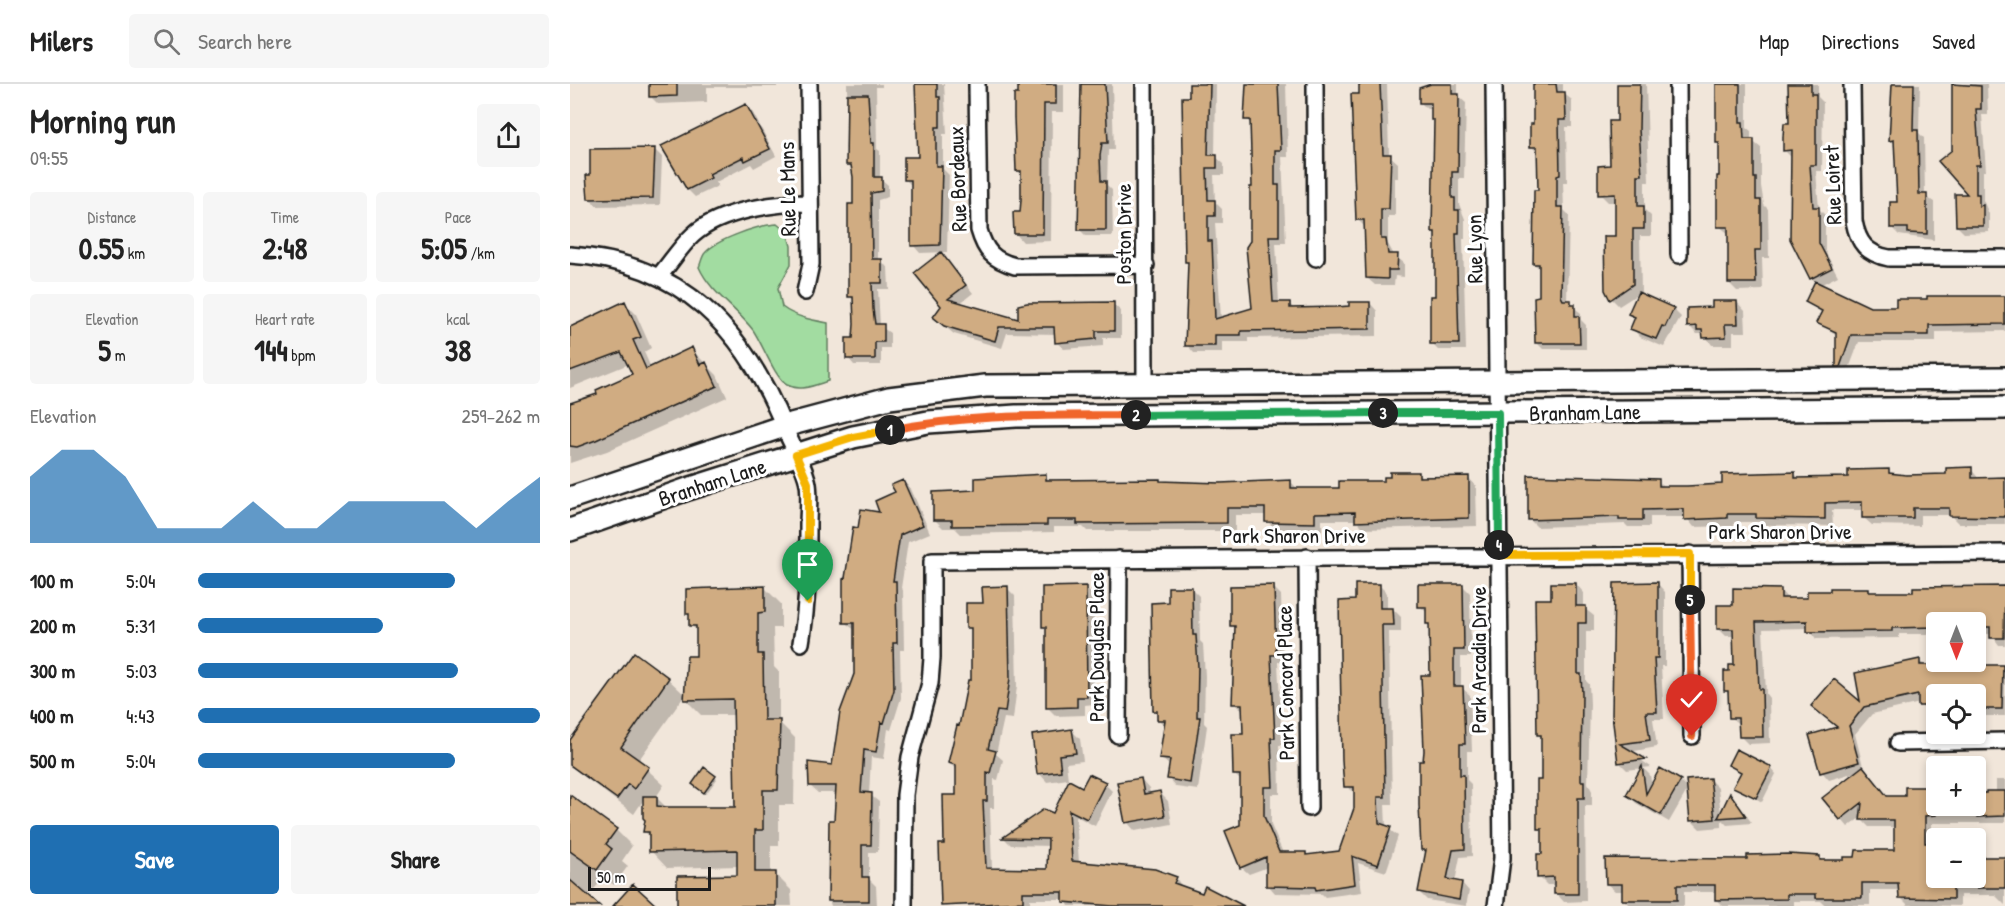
<!DOCTYPE html>
<meta charset="utf-8">
<style>
:root{--surface:#fff;--page:#f6f6f6;--text:#222;--muted:#767676;--line:#e0e0e0;--accent:#1f6fb2}
body{margin:0;font-family:"Patrick Hand",sans-serif;background:var(--page);color:var(--text);height:100vh;display:flex;flex-direction:column;font-size:22px;white-space:nowrap}
*{box-sizing:border-box;margin:0}
p{font-size:20px;color:var(--muted)}
.icon{flex:none;width:33px;height:33px;fill:none;stroke:currentColor;stroke-width:2;stroke-linecap:round;stroke-linejoin:round}
.map{position:relative;flex:1;overflow:hidden}
.panel{display:flex;flex-direction:column;background:var(--surface);width:570px}
.panel>*{flex:none}
.needle{width:39px;rotate:180deg}
.fabs{position:absolute;left:1356px;top:528px;display:grid;gap:12px}
.fabs a{display:grid;place-items:center;width:60px;height:60px;border-radius:6px;background:var(--surface);box-shadow:0 3px 9px #0003;font-size:30px}
.scale{position:absolute;left:18px;bottom:15px;width:123px;box-sizing:border-box;padding-left:6px;border:3px solid #1c1c1c;border-top:0;font-size:16px;line-height:21px;white-space:nowrap;color:#1c1c1c;-webkit-text-stroke:4px #fff;paint-order:stroke}
.pin{position:absolute;display:grid;place-items:center;width:51px;height:51px;color:#fff;margin:-62px -26px;border-radius:50% 50% 50% 0;rotate:-45deg;box-shadow:0 0 6px #0007}
.pin .icon{rotate:45deg}
.km{position:absolute;width:30px;height:30px;margin:-15px;border-radius:50%;background:#222;color:#fff;font-size:16px;line-height:30px;text-align:center}
.round{display:grid;place-items:center;flex:none;width:63px;height:63px;border-radius:6px;background:var(--page)}
.overview{display:flex;align-items:center;justify-content:space-between;height:102px;padding:0 30px}
h1{font-size:33px;font-weight:700;line-height:45px}
.metrics{display:grid;grid-template-columns:repeat(3,1fr);gap:9px;height:102px;padding:6px 30px}
.metrics div{display:grid;align-content:center;border-radius:6px;background:var(--page);text-align:center}
.metrics b{font-size:30px;font-weight:700}
.metrics small{font-size:16px;font-weight:400}
.metrics p{font-size:16px}
.chart{height:168px;padding:12px 30px}
.chart p{display:flex;justify-content:space-between}
.chart svg{width:100%;height:108px;margin-top:6px;fill:var(--accent);opacity:.7}
.primary-button{display:flex;gap:12px;margin-top:auto;padding:12px 30px}
.primary-button a{flex:1;height:69px;border-radius:6px;background:var(--accent);color:#fff;font-size:24px;font-weight:700;line-height:69px;text-align:center}
.primary-button a+a{background:var(--page);color:var(--text)}
ul{padding:0 30px;list-style:none;font-size:20px}
li{display:grid;grid-template-columns:96px 72px 1fr;align-items:center;height:45px}
li i{height:15px;border-radius:8px;background:var(--accent)}
header{display:flex;align-items:center;gap:36px;box-sizing:border-box;height:84px;padding:0 30px;background:var(--surface);border-bottom:2px solid var(--line)}
header strong{font-size:28px}
nav{display:flex;gap:33px;margin-inline-start:auto;font-size:21px}
.search{width:420px;height:54px;background:var(--page);display:flex;align-items:center;gap:15px;box-sizing:border-box;padding:0 21px;border-radius:6px;color:var(--muted);font-size:22px}
main{display:flex;flex:1;min-height:0}
.map>svg:first-child{display:block}
.green{fill:#a2dca1;stroke:#5f7c5e;stroke-width:1.5}
.shadow{fill:#0003}
.building{fill:#d0ac82;stroke:#1c1c1c;stroke-width:1.5}
.lines{fill:none;stroke-linecap:round;stroke-linejoin:round}
.minor-casing{stroke:#1c1c1c;stroke-width:20}
.secondary-casing{stroke:#1c1c1c;stroke-width:26}
.minor{stroke:#fff;stroke-width:15}
.secondary{stroke:#fff;stroke-width:21}
.split-1-casing{stroke:#fff;stroke-width:12}
.split-2-casing{stroke:#fff;stroke-width:12}
.split-3-casing{stroke:#fff;stroke-width:12}
.split-4-casing{stroke:#fff;stroke-width:12}
.split-5-casing{stroke:#fff;stroke-width:12}
.split-6-casing{stroke:#fff;stroke-width:12}
.split-1{stroke:#f5b400;stroke-width:8}
.split-2{stroke:#f0652b;stroke-width:8}
.split-3{stroke:#22a559;stroke-width:8}
.split-4{stroke:#22a559;stroke-width:8}
.split-5{stroke:#f5b400;stroke-width:8}
.split-6{stroke:#f0652b;stroke-width:8}
.labels{text-anchor:middle;stroke-width:6;stroke-linejoin:round;paint-order:stroke}
.street-label{font-size:22px;fill:#1c1c1c;stroke:#fff}
</style>
<header>
<strong>Milers</strong>
<div class="search"><svg class="icon" aria-label="search" viewBox="0 0 24 24"><circle cx="10" cy="10" r="6"/><path d="M15 15l6 6"/></svg>Search here</div>
<nav><a>Map</a><a>Directions</a><a>Saved</a></nav>
</header>
<main>
<section class="panel">
<div class="overview"><div><h1>Morning run</h1><p>09:55</p></div><a class="round"><svg class="icon" aria-label="share" viewBox="0 0 24 24"><path d="M12 15V3M7 8l5-5 5 5M5 13v7h14v-7"/></svg></a></div>
<div class="metrics">
<div><p>Distance</p><b>0.55<small> km</small></b></div>
<div><p>Time</p><b>2:48</b></div>
<div><p>Pace</p><b>5:05<small> /km</small></b></div>
</div>
<div class="metrics">
<div><p>Elevation</p><b>5<small> m</small></b></div>
<div><p>Heart rate</p><b>144<small> bpm</small></b></div>
<div><p>kcal</p><b>38</b></div>
</div>
<div class="chart"><p><span>Elevation</span>259–262 m</p>
<svg viewBox="0 0 160 44" preserveAspectRatio="none"><path d="M0 44V17L10 6L20 6L30 17L40 38L50 38L60 38L70 27L80 38L90 38L100 27L110 27L120 27L130 27L140 38L150 27L160 17V44z"/></svg>
</div>
<ul>
<li><b>100 m</b>5:04<i style="width:75%"></i></li>
<li><b>200 m</b>5:31<i style="width:54%"></i></li>
<li><b>300 m</b>5:03<i style="width:76%"></i></li>
<li><b>400 m</b>4:43<i style="width:100%"></i></li>
<li><b>500 m</b>5:04<i style="width:75%"></i></li>
</ul>
<div class="primary-button"><a>Save</a><a>Share</a></div>
</section>
<div class="map">
<svg width="1435" height="822" viewBox="0 0 1435 822">
<rect width="100%" height="100%" fill="#f1e6da"/>
<filter id="ink" filterUnits="userSpaceOnUse"><feTurbulence type="fractalNoise" baseFrequency=".0167" numOctaves="2"/><feDisplacementMap in="SourceGraphic" scale="12" xChannelSelector="R" yChannelSelector="G"/><feConvolveMatrix kernelMatrix="1 2 1 2 8 2 1 2 1" color-interpolation-filters="sRGB"/></filter>
<g filter="url(#ink)">
<path class="green" d="M207,140l10,8 4,14v18l-13,24 4,19c13,10 30,13 46,16v58c-13,4 -28,11 -41,4 -12,-7 -25,-42 -34,-55 -17,-22 -43,-38 -54,-63 2,-4 3,-11 6,-14 12,-14 54,-28 72,-29z"/>
<path class="shadow" d="M80,0h127v3h-70v15l-49,2 -8,-8z
M277,0h35v3h-6l1,62 3,2v27l8,7v12l-10,3v61l10,6 1,22h-11l2,37 10,7v15h-9v17h-27l-6,-7 6,-19 1,-37 -5,-6 4,-90 -1,-37 -5,-5z
M349,0h25l3,50h-4v35l6,6 -2,77 -27,1 -7,-8 -1,-59 -6,-6 13,-22z
M449,0h45v28h-12l-1,129 -28,1 -8,-9 6,-19 1,-38 -5,-6z
M513,0h29l2,66h-6l-1,35 5,5 1,46h-27l-7,-7z
M620,0h26l-1,72 9,8v11h-10l1,27 7,7v14h-7l6,96 32,-10 -2,-68 2,-92 -2,-25 -5,-5 1,-35h39l2,73h-6l4,86h-10l3,60h10l6,7 41,-1 34,-6 7,8v25l-129,2v4h-26v11h-28l-7,-8z
M790,0h27l2,71 9,8v15h-3v38h-7v28l6,11 10,8v14l-9,-1 -1,9h-19l-8,-7 -2,-9v-42l-8,-8z
M862,0h26v12l8,7 -2,75h-5v26l6,15v20h-2l3,111h-28l-7,-7 5,-45v-63l-3,-3 2,-110 -3,-3v-10h-5l-7,-7z
M964,0h29v9l9,7v27h-6l1,55h-4l1,28 5,5 -2,87 14,11v7l5,5v24h-43l-7,-7 5,-72 -7,-6 6,-73 -1,-37 -7,-7 3,-21z
M1048,0h28l3,98h-4v28l6,6v20h-11l1,56 -22,14 -7,-7 4,-97h-8l-8,-8 11,-28 7,-44z
M1147,0h30v44l4,3v9l10,8v38l3,19 4,4 1,49h-7l1,32 -26,1 -8,-8v-49l-10,-8 2,-48z
M1220,0h28v13l5,5 -1,69h-6l3,38 6,6v36l13,25 -18,9 49,23h29l31,-7v-4h76v34l-69,1v10h-77l-12,32 -10,-8v-31l-19,-13 4,-9 -15,-11 9,-20 -5,-4 -20,-121 -7,-7 6,-25z
M1323,0h27l-1,49 5,5 1,58 9,6v38l-35,-5 -7,-7 7,-24 -3,-59 -5,-5z
M1382,0h35l1,31h-6l4,56h-3v29l6,14v18l-25,1 -7,-7 13,-30 -16,-45z
M176,22l7,7 23,43 -22,12 -3,-4 -35,18 2,4 -23,11 -7,-7 -25,-43z
M85,66l7,7 -2,48 -63,1 -7,-7z
M378,178l25,31 -14,11 61,17 93,-17 8,7v27h-18v8l-39,3 -8,-7v-8l-49,-1 -5,15 -48,-14 -11,-9z
M1167,218l8,9 1,21h-13v13h-21l-8,-11h-7l-8,-8 25,-18z
M55,219l11,11 15,34 -7,4 7,16 40,-19 26,26 10,22 -120,54 -37,12v-59l29,-9 35,-20 -5,-11 -59,24v-59z
M1103,225l8,8 -17,30 -24,-10 -8,-9 4,-8 -6,-6z
M1401,385l8,10 26,-1v46h-46l-9,-9h-30v11l-48,-1 -8,-7v-8h-32l1,16 -68,-1 -3,-3h-28v4l-40,1 -8,-10h-36v10h-22l-3,-3 -88,3 -8,-8 129,-38 7,7 58,-3 72,-11 5,5h50l38,-8 4,4 56,1z
M848,389l5,5h46l7,8 1,40 -113,3 -7,-9h-35v10l-47,-1 -8,-8v-6h-32v16h-148l-4,-4h-29v5l-93,2 -6,-6h-12l-8,-8 42,-29 68,-15 6,5 169,3 71,-2 7,7h42l46,-7z
M333,397l8,8 19,44 -22,9 -7,46 2,2 1,60h-4l1,48 -10,32 -3,-1 -4,30 -13,-2 -2,37 10,8 -1,50h-9v27l7,7 1,20h-46l-2,-6 8,-107h-19l-8,-7 23,-19 22,-92v-45l-10,-7 2,-43 12,-50 23,-16z
M1006,500l8,9v15l10,8v15h-8v50l3,3 1,20 -2,79 4,8v15h-7l1,95 -22,1 -8,-9v-8h-9l-8,-8 4,-21v-23l-4,-4 3,-90 -3,-4 14,-135z
M1088,500l7,8v74h-4l3,53h-11l4,28 -28,5 22,15 -24,3 -8,-8 -6,-47z
M809,501l8,8v16h6l8,8v15h-12l3,172h-7l1,23 12,9 -12,36 -28,-9 4,29 -37,5 -3,-3 -47,-1 -7,-8v-18l-19,7 -8,-7 1,-85 -8,-8 10,-39v-24l-10,-8 2,-74 -4,-4 41,-38 8,8 2,67h-5l4,83h-3l1,49h-9v31l12,28h23l2,3 33,-3 15,-44v-15l-10,-8 11,-184z
M892,501l8,8 1,64h-10v30l9,8 2,56h-5v29l4,4 1,72 -12,1 -5,25 7,1 7,8 -3,15 -39,-6 -8,-8 8,-38 -5,-4 3,-88 7,-86 -2,-50 -2,-3v-9l-8,-8z
M194,503l17,17v24h-8l1,39 5,5v50l16,16 -1,67h-15v41h-8v28h4l16,16 1,16h-113l60,-30v-10l-72,2 -16,-17v-13l-7,-7 3,-11 -3,-21 -10,15 -64,-48v-20l65,-91 33,24 17,16 -47,66 26,24 -8,12 12,12h69l-2,-94h-34l-16,-16 13,-42v-25l-7,-7v-8l-3,-3z
M1435,503v58h-6l-8,-11h-15v-12h-40v12h-37v4l-83,1 -7,-11 -46,1 3,65 3,4 1,45 -22,1 -8,-8v-11l-10,-8v-22l-5,-5 5,-17 5,-7v-30h-9l-7,-7 16,-23 45,-16 8,9h21l59,-9 4,4 43,-1v-5z
M437,504l8,8 2,90 -4,33 -9,-1 -8,36 7,6 -5,20 -4,-1v29h-4l2,61 57,1 1,-24 -39,-1 -7,-7 50,-23 28,-26 23,-5 7,7 -17,35 -19,-10 3,47 97,15 7,10 58,18h-172l-4,-7h-35v7h-88l-2,-61h5l13,-49 -1,-26 -8,-7 24,-81 -1,-51 -4,-4 16,-22z
M515,504l9,8v108l-9,1v10l-29,1 -8,-8v-77l-5,-5z
M621,504l8,8 1,45 3,3 2,32 -1,47 3,3 -9,64 -22,-3 -7,-8 1,-13 -9,-8 4,-32 -7,-7 -3,-9 14,-106z
M1350,577l5,5 80,3v47h-29v-22h-40v19h-9l-7,-10 -48,11 -17,20 9,36 24,28h19l26,-10v-12h3v30h40v-14h20v-12h9v43h-73v22h4v33h40v-19h29v-10v56l-10,-10h-35v11l-52,-1 -8,-8v-7h-30v15h-45l-4,-4h-27v5h-71l-7,-6v-8h-32v14h-54l-7,-7v-8h-8l-8,-7 141,-23 71,-4 4,4h23l50,-9v-25h-27l-9,-9 -12,9 -24,-29 35,-27 -30,9 -7,-8 17,-44 24,-23z
M502,647l8,8 3,22 -17,2 2,16 -21,3 -8,-9z
M1160,681l41,3 5,6 -14,28 -27,-16 7,-12z
M1073,684l7,7 2,12 28,-6 8,8 -19,33 -33,-19 -8,-9z
M145,693l2,2 -11,15 -10,-8z
M571,695l8,9 1,6 9,-2 9,9 4,23 -37,7 -8,-9z
M1140,696l8,8 3,27 10,-20 21,28 -25,2 -5,-5v7l-22,2 -8,-8z
M0,715l46,31 16,16 -10,15 6,5 -14,19 -10,-7 -17,19 11,9h-28z"/>
<path class="building" d="M79,0h28v12l-28,1z
M345,0h22v13h3v30h-4v39h6l-2,79 -29,1v-66h-7v-23h14z
M448,0h38v20h-12l-1,130h-29l-1,-22h7l1,-12v-29h-5l-2,-54v-23h4z
M511,0h24l3,59h-6l-2,13 1,25h5v49h-28z
M619,0h21l-2,71h9v13h-10l1,32h7v16h-7v25h4l3,78 37,-11 -6,-61 4,-6v-54h2l-2,-67h-6l2,-36h32l3,66h-6v35h4v51h-10l4,66h17v6l46,-1 13,-1v-4h21v27l-129,2v4h-26v11h-30l3,-84h-3l-3,-165h7z
M789,0h21l3,70h8l-2,55h-8v30h5l2,15h10l-1,16h-9v9l-22,-1 -2,-58h-8l-5,-126h8z
M861,0h21v10h7l-1,78h-6v26h3v12h4v23h-3l3,111h-29v-48h5v-64h-3l2,-112h-3v-17h-12v-15z
M963,0h23l1,8h8l1,28h-7l1,55 -3,1v31h6l-2,89 2,4h8v4h4v12h4l1,27h-45l-1,-46 5,-1v-32h-6l1,-74h4l-1,-43h-7v-23h3z
M1047,0h23l-1,45 3,46h-4v31h6v23h-11v55l-23,16 -5,-10 -1,-54h11v-42l-17,1v-29l12,-1 -1,-44h8z
M1146,0h24v38h3l1,17h10v39h2v22h5v50h-6l1,33h-28v-56h-11v-51h2v-33h-3z
M1218,0h23v10h5v71h-6l3,42h6v36l13,25 -22,11 -20,-40 1,-89 -8,1v-14l1,-14h5z
M1322,0h22l-1,46h5l1,64h8v40l-19,-1v-5h-18v-26h7l-3,-62 -5,1z
M1382,0l29,2v23h-5l4,56h-4v29h3v12l4,-1v21h-27l-1,-32h12l-29,-33 14,-11z
M277,10h21l3,49h3v34h8v14l-11,2 1,66h10v24h-10l1,26 2,15h9v18h-9v17h-29v-21h7l1,-14 -1,-27h-5v-93h5v-27l-2,-12h-5z
M176,20l24,45 -25,12 -2,-4 -34,17 2,4 -24,12 -26,-44z
M85,64l-2,50 -65,1 -2,-24h4v-26z
M371,168l25,33 -18,14 70,20v-14l9,-2 87,-1v29h-18v8l-41,4 -1,-16h-55l-4,14 -51,-15 -11,-9 8,-11 -27,-33z
M1245,197l55,26h26v-8h31v-3h78v28l-76,1v10h-78l-11,32h-4v-35l-20,-9 6,-12 -17,-9z
M1068,208l36,16 -9,19 -3,-1 -6,13 -26,-10 5,-12 -7,-3z
M55,217l16,36 -8,3 13,29 46,-22 8,18 6,-3 11,24 -121,54 -19,7 -7,-1v-43l27,-9 -1,-4 36,-16 -11,-22 -51,19v-44z
M1142,217h25l1,23h-13l1,13 -23,1 -1,-8h-5v-4l-10,1v-19l25,-1z
M1402,383v11l33,-1v40l-56,-1v-8h-36v10h-51v-16l-37,1v16l-69,-1v-4h-29v4l-43,2v-11l-41,1v10h-24v-3l-91,3v-45l131,4v7h28l35,-2v-10l73,-2v6l53,-1v-7l41,-1v4l17,2 40,-1v-6z
M820,388h29v5l50,-1v42l-114,4v-10l-40,1v10l-50,-1v-14h-38v15l-150,1v-4h-30v5l-95,1v-6h-19v-28l42,-2v-12l71,-4v6l114,-1v2l60,2 71,-3v8h48v-7h45v-4h6z
M333,396l20,45 -23,10 -7,46h3l1,62h-4l1,47 -10,33 -3,-1 -5,30 -12,-2 -3,42 11,1 -1,52h-9v32h7v24h-41l1,-81h5l2,-34h-27l-1,-24 24,3 8,-53 14,-38v-51h-11v-44l2,-1 8,-51 5,1 3,-19 18,3 -4,-11 20,-9 -4,-7z
M1088,498v76h-4l3,54h-11l4,28 -30,4 26,15 -28,4 -6,-48 2,-132z
M981,499h25v23h10v17h-8v51h3l1,20 -1,80v7h3v17h-6v96h-24v-17l-17,1v-24h5v-25h-5v-49h4v-45h-4l-2,-136h16z
M785,500h25v24h13l1,17h-12l3,172h-7l1,26 12,4 -13,38 -26,-9 3,28 -39,6 -1,-3 -49,-1v-29l-26,11 -15,-37 15,-6v-50h-7l-1,-41h11l-1,-30h-10l3,-78h-5v-40l44,-1 2,70h-5l4,83h-4l2,49h-9v29l15,36h27v3l33,-4 15,-43v-21h-10l-2,-26 -3,-160 16,-1z
M848,500h45l1,66h-10v36h9l2,58h-5v31h4l1,74 -12,1 -6,29 15,3 -3,18 -41,-8 8,-42h-5l-2,-45v-44h4l1,-10 -3,-76h9l-1,-51h-3v-17h-8z
M195,502v26l-7,1v41h5l1,66h16l-2,70h-15v40h-8v42h21v34h-99v-30l60,-1v-25l-88,2v-20h-6l2,-12 -2,-2v-22h14v10l10,1h68l-2,-108 -49,1 3,-44h9v-30h-7v-12h-3v-25z
M438,502l2,92 -5,34 -8,-1 -9,38 8,2 -6,22 -3,-1v29h-4l3,67 61,1 1,-30 -46,-1 42,-29 9,4 16,-33 13,7 7,-13 17,8 -19,37 -18,-9 3,51 83,8 22,8 -3,6 28,10 3,-7 39,20h-131l-50,-4v-10h-40v10l-82,4 -2,-62h5l-1,-49h13v-30l-8,-2 9,-38 2,1 9,-46h3v-52h-5v-25h17l-1,-16z
M516,502l1,111h-10v10l-31,1v-81h-4v-40z
M1435,502l-1,52h-14v-11h-14v-5h-40v5l-44,1v3l-85,1v-11l-51,1 3,67h3l1,48h-24l-1,-19h-9l-1,-27h-4v-20h5v-6h5l-1,-36h-16v-24h16v-17l48,1v9h26v-7h23v-3h39v4h44v-5z
M598,503h24l1,48h3l2,32 -1,50h3l-10,66 -23,-4 3,-19 -11,-1 6,-39h-8v-9h-4l-2,-108 17,-1z
M64,568l35,26 -48,69 28,20 -15,22 -6,-5 -11,15 -47,-34v-25z
M1350,575v6h83l-1,44h-26v-15h-40v12h-18v-11l-54,12 -15,19 10,36 -39,11 -11,-38 28,-8 -26,-21 23,-27 26,22 -5,-28z
M502,645l4,24 -17,2 2,16 -24,3 -5,-39z
M1166,665l36,18 -16,31 -23,-11 8,-15 -13,-7z
M1072,682l4,28 14,-26 21,12 -20,35 -35,-20z
M1293,682l24,30h18v-9h31v28l-11,1v27h11v35h17v21l-54,-1 -1,-15h-36v15h-46v-4h-29v5l-72,1v-15h-38v15h-55v-16h-16l-1,-26 142,1v-4l42,-1 31,2v4h24v-3h11l1,-7h38v-30h-34l2,-17 -22,17 -18,-22z
M134,683l12,9 -12,17 -12,-9z
M571,694l3,16 16,-3 5,25 -40,7 -8,-41z
M1140,694l5,41 -25,2 -4,-41z
M1416,707h19v25l-28,1v-24h9z
M1160,709l16,23 -28,2z
M0,711l47,34 -11,15 6,5 -15,21 -27,-19z
M1407,773h28v31h-28z
M0,796l30,26h-30z
M63,800l24,22h-44z"/>
<g class="lines">
<g class="minor-casing">
<path id="minor" d="M407,0l2,146c6,21 14,30 36,36l131,-1
M574,0l1,300
M745,0l1,174
M924,0l8,774 -6,48
M1108,0l1,171
M1282,0l2,137c4,22 13,33 35,37h116
M0,171c112,7 175,75 215,174 7,17 20,37 23,55 2,13 0,28 0,41 0,41 0,77 -7,118
M90,191c11,-13 21,-29 33,-40 27,-25 82,-32 117,-32
M235,208l6,-28 -2,-180
M1120,470l2,182
M737,473l2,251
M548,651l1,-176
M1328,659l107,-2
M334,822l1,-111 5,-38 20,-74 2,-25v-97l1073,-8"/>
</g>
<g class="secondary-casing">
<path id="secondary" d="M0,414l214,-72 105,-28 96,-12 1020,-8
M0,446l118,-41 165,-52 75,-15 88,-6 989,-8"/>
</g>
<use href="#minor" class="minor"/>
<use href="#secondary" class="secondary"/>
</g>
</g>
<g class="lines" filter="url(#ink)">
<g class="split-1-casing">
<path id="split-1" d="M238,517v-118l-12,-28 57,-18 37,-7"/>
</g>
<g class="split-2-casing">
<path id="split-2" d="M320,346c81,-17 164,-14 246,-15"/>
</g>
<g class="split-3-casing">
<path id="split-3" d="M566,331l247,-2"/>
</g>
<g class="split-4-casing">
<path id="split-4" d="M813,329h115l1,132"/>
</g>
<g class="split-5-casing">
<path id="split-5" d="M929,461v10l191,-1v46"/>
</g>
<g class="split-6-casing">
<path id="split-6" d="M1120,516l2,136"/>
</g>
<use href="#split-1" class="split-1"/>
<use href="#split-2" class="split-2"/>
<use href="#split-3" class="split-3"/>
<use href="#split-4" class="split-4"/>
<use href="#split-5" class="split-5"/>
<use href="#split-6" class="split-6"/>
</g>
<g class="labels">
<g class="street-label">
<text transform="translate(387 95) rotate(-92)" y="8">Rue Bordeaux</text>
<text transform="translate(1262 101) rotate(-92)" y="8">Rue Loiret</text>
<text transform="translate(217 105) rotate(-91)" y="8">Rue Le Mans</text>
<text transform="translate(553 150) rotate(-90)" y="8">Poston Drive</text>
<text transform="translate(904 165) rotate(-91)" y="8">Rue Lyon</text>
<text transform="translate(1015 328) rotate(-1)" y="8">Branham Lane</text>
<text transform="translate(142 398) rotate(-18)" y="8">Branham Lane</text>
<text x="1210" y="455">Park Sharon Drive</text>
<text x="724" y="459">Park Sharon Drive</text>
<text transform="translate(526 563) rotate(-90)" y="8">Park Douglas Place</text>
<text transform="translate(908 576) rotate(-90)" y="8">Park Arcadia Drive</text>
<text transform="translate(715 599) rotate(-91)" y="8">Park Concord Place</text>
</g>
</g>
</svg>
<div class="fabs">
<a><svg class="needle" viewBox="-14 -14 28 28"><path d="M0-13l5 13h-10z" fill="#e53935"/><path d="M0 13l5-13h-10z" fill="#767676"/></svg></a>
<a><svg class="icon" aria-label="locate" viewBox="0 0 24 24"><circle cx="12" cy="12" r="6"/><path d="M12 2v4M12 18v4M2 12h4M18 12h4"/></svg></a>
<a>+</a>
<a>−</a>
</div>
<div class="scale">50 m</div>
<div class="pin" style="left:238px;top:517px;background:#1e9e55"><svg class="icon" aria-label="arrive" viewBox="0 0 24 24"><path d="M6 21V4h12l-3 4 3 4H6"/></svg></div>
<div class="pin" style="left:1122px;top:652px;background:#d93025"><svg class="icon" aria-label="check" viewBox="0 0 24 24"><path d="M5 12l5 5 9-10"/></svg></div>
<b class="km" style="left:320px;top:346px">1</b>
<b class="km" style="left:566px;top:331px">2</b>
<b class="km" style="left:813px;top:329px">3</b>
<b class="km" style="left:929px;top:461px">4</b>
<b class="km" style="left:1120px;top:516px">5</b>
</div>
</main>
